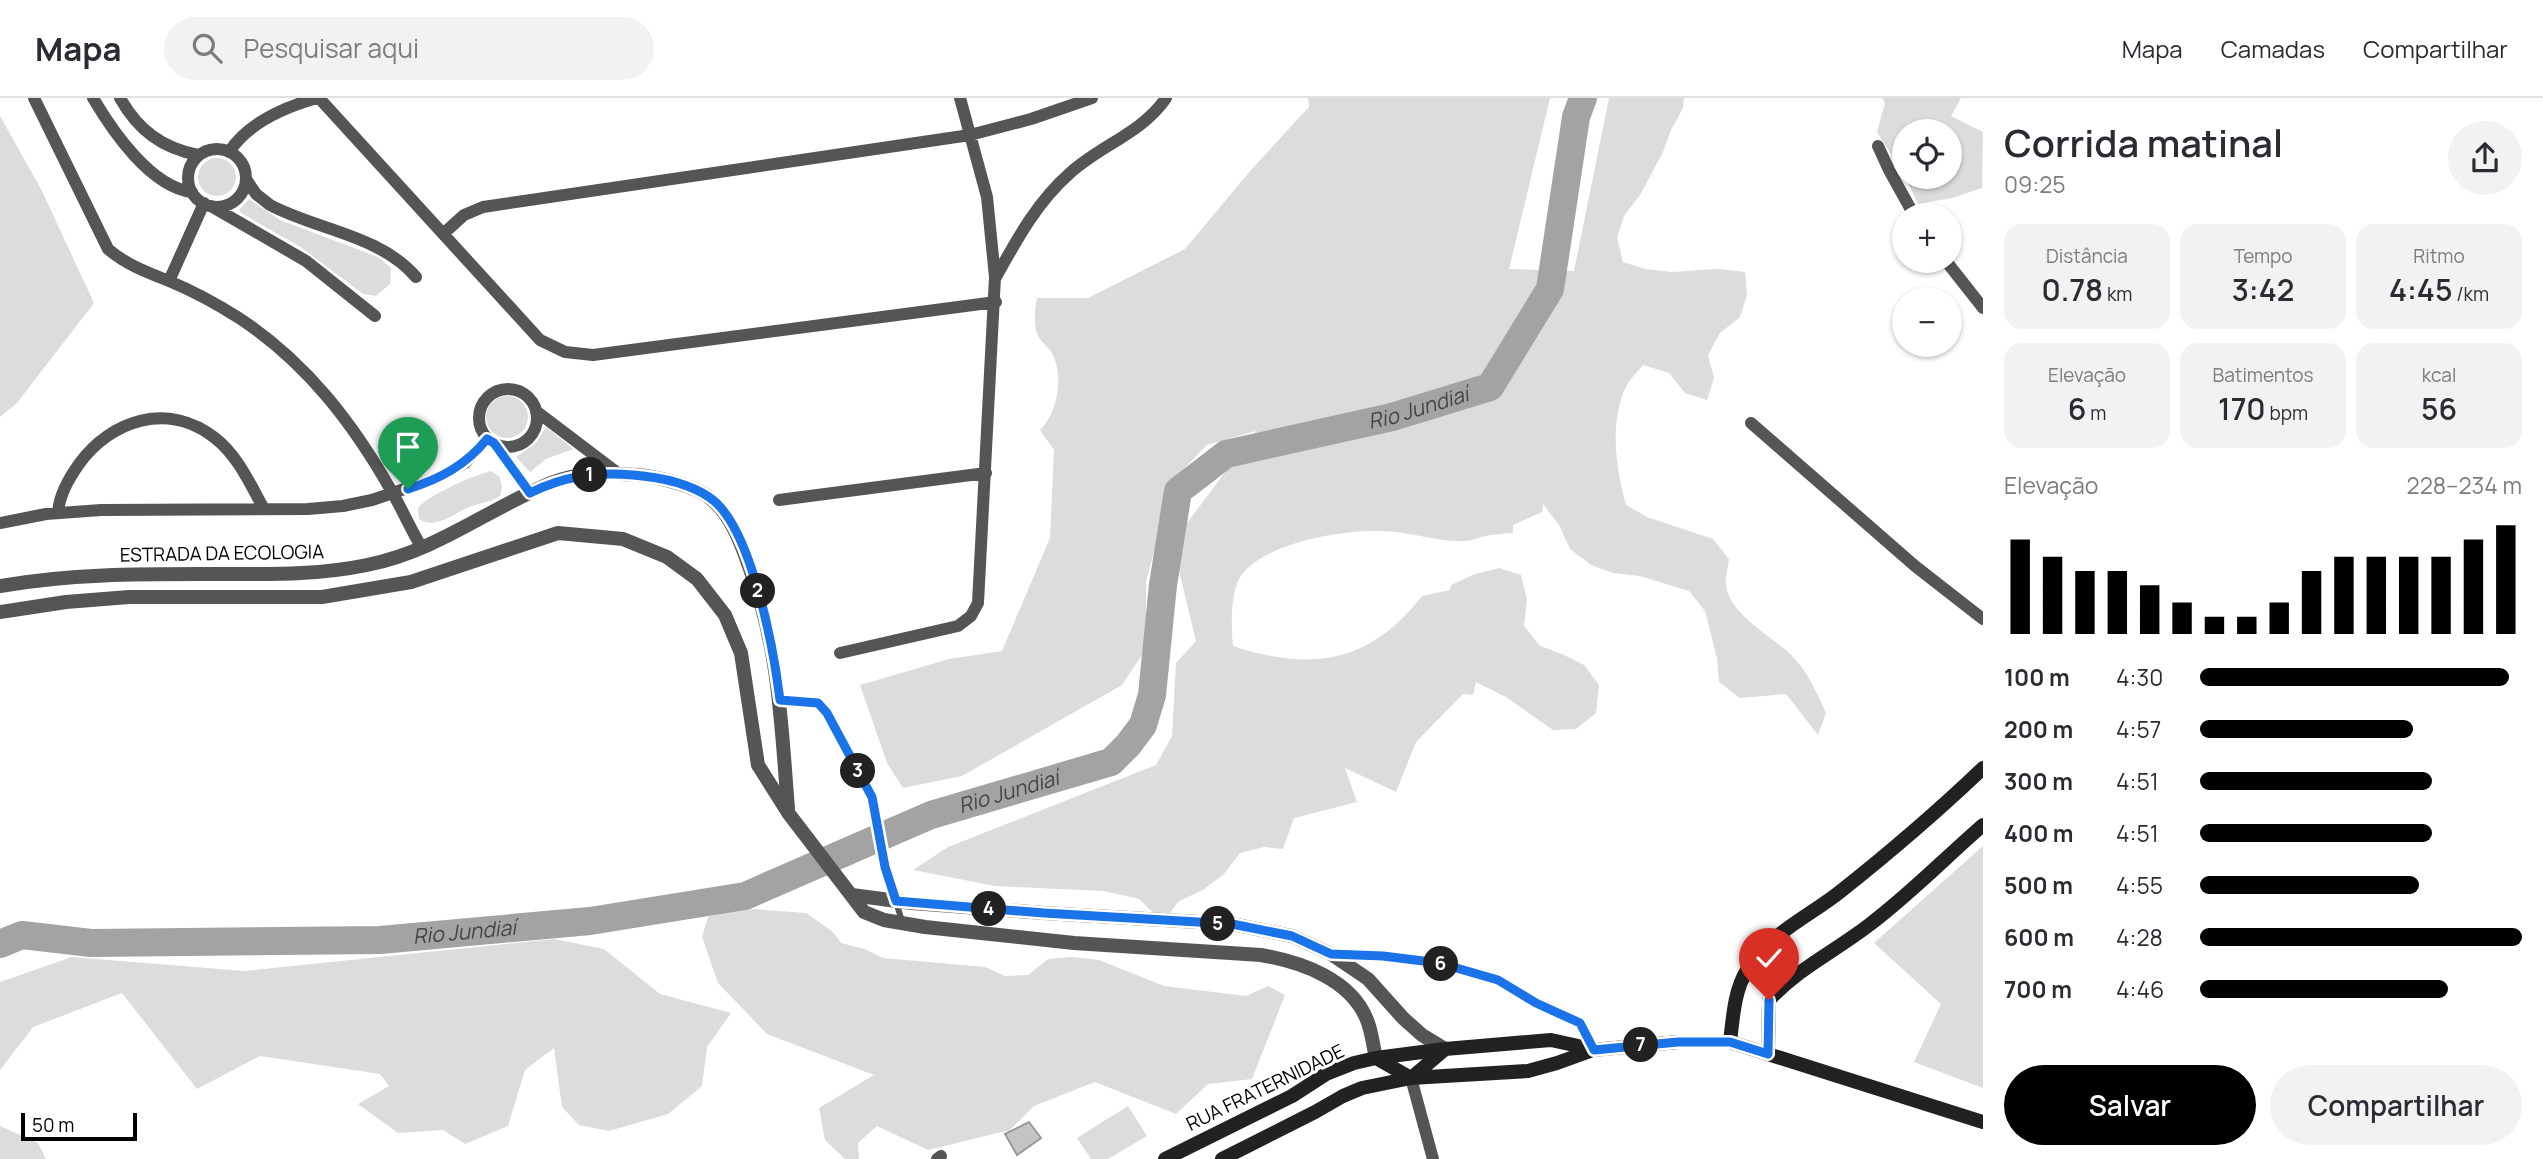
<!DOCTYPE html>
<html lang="pt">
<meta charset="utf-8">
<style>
:root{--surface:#fff;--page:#f2f2f3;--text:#2b2b33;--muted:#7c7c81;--line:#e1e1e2;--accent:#000}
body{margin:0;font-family:Manrope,sans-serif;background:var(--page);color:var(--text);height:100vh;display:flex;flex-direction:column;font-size:26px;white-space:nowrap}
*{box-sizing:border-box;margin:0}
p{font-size:23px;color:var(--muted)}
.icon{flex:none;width:38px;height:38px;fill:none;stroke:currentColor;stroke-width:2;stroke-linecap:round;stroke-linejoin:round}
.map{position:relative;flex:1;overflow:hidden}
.drawer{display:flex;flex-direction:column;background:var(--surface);width:560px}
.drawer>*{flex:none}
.fabs{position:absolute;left:1892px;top:21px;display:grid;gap:14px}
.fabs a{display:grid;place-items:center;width:70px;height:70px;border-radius:50%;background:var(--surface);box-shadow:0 2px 5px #0004;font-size:35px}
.scale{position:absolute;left:21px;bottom:18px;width:116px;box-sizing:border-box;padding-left:7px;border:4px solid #000;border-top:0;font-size:19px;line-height:24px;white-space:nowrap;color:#000;-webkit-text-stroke:5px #fff;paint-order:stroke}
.pin{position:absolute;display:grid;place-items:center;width:60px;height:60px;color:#fff;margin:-72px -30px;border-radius:50% 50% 50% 0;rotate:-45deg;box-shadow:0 0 7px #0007}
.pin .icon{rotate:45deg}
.km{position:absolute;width:35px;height:35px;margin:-18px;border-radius:50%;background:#222;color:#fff;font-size:19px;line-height:35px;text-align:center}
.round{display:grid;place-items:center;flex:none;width:74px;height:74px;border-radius:37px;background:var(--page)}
.overview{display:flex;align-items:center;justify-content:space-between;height:119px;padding:0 21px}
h1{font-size:38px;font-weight:600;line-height:52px}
.stats{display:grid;grid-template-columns:repeat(3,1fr);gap:10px;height:119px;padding:7px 21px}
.stats div{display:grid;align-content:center;border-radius:18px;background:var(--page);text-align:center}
.stats b{font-size:30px;font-weight:600}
.stats small{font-size:19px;font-weight:400}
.stats p{font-size:19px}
.chart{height:196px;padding:14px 21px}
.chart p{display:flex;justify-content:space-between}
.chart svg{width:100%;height:126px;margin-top:7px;stroke:var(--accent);stroke-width:6}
.cta{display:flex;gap:14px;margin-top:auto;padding:14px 21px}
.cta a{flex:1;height:80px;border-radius:42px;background:var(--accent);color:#fff;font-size:28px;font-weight:600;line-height:80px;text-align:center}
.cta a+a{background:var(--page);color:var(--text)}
ul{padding:0 21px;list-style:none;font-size:23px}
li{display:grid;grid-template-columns:112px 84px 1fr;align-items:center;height:52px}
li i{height:18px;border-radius:9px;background:var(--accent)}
header{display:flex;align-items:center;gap:42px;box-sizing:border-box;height:98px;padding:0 35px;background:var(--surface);border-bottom:2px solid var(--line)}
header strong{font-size:33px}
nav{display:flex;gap:38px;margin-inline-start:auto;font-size:24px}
.search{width:490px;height:63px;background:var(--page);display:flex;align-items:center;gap:18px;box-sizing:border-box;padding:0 24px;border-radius:38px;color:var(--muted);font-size:26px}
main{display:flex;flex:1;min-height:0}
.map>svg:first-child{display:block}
.green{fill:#dcdcdc}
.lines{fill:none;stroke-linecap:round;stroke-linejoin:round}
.river{stroke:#a3a3a3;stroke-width:28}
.building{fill:#c4c4c4;stroke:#999;stroke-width:2}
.service{stroke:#555;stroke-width:6}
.minor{stroke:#555;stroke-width:12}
.tertiary{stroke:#555;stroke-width:14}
.secondary{stroke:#222;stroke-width:14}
.route-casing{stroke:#fff;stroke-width:14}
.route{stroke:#1a73e8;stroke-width:9}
.labels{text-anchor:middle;stroke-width:6;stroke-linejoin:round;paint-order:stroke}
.street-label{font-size:19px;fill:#000;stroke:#fff}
.water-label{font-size:21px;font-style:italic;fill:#444;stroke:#fff}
</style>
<header>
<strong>Mapa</strong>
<div class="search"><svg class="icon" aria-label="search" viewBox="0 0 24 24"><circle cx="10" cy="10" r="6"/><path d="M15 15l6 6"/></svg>Pesquisar aqui</div>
<nav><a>Mapa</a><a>Camadas</a><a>Compartilhar</a></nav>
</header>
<main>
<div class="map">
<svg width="1983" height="1061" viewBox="0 0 1983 1061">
<rect width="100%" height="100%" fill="#fff"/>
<path class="green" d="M1308,0h242l-41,171 65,2 35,-173h75l-1,10 -12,22 -8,22 -23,43 -16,21 -7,22 6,24 22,7 27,3 46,-3 27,3 2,23 -7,22 -20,16 -12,22 6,23 -7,22 -22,-7 -16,-20 -26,-8c-6,7 -13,14 -17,22 -17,35 -10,82 0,118l21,12 66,22 16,20c-1,8 -4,19 -3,27 6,34 54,52 74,79 11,14 18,31 26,48l-8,22 -32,-41 -46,4 -21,-16 -2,-24 -12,-47 -16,-20 -49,-15 -27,-3 -22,-8 -21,-16 -11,-24 -16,-21 -1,8 -29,13v8c-9,1 -19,1 -27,3 -7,1 -14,5 -21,5 -28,1 -57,-10 -86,-10 -38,-1 -110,11 -136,42 -13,15 -12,54 -10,73 79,26 137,17 189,-50l28,-6 1,-5 24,-11 24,-6 22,7 6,24 -3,27 16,20 22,8 22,11 15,20 -3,28 -20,16 -23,1 -47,-33 -30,-15 -3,13 -10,-1 -47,48 -20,50 -51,-24 12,34 -63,16 -11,31 -19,-2 -24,6 -16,21 -21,16 -24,11 -16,21 -24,-23 -35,-8 -109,-5 -82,-16 35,-23 208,-82 16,-29 4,-73 20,-22 -17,-70 5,-44 72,-96 -49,14 -34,35 -27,102v67l-24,36 -160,91 -59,12 -16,-25 -27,-78 89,-26 53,-8 48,-113 4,-88 -14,-20c18,-18 24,-54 12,-77 -5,-8 -14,-13 -16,-22 -2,-11 -1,-22 1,-33h51l97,-49 66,-79 58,-63z
M1882,0h79l-10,18 32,16 -1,56 -30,10 -34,6 -13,-27h45v-46h-46v44l-27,-43 8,-29z
M0,18l42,75 52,112 -77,100 -17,14z
M198 79a19 19 0 1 1 38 0a19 19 0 1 1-38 0Z
M249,101l31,21 98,37 13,11 -1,16 -14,12 -13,-2 -61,-46 -61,-35 -2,-3z
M486 319a21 21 0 1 1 42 0a21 21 0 1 1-42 0Z
M546,329l27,22 -27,10 -16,13 -14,-15 19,-13z
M491,373l9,6 2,10 -2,9c-11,7 -22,7 -33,12 -15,6 -31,22 -48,11l-1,-11c12,-14 56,-33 73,-37z
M1983,748v242l-69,-26 27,-58 -67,-61z
M740,810l66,5 27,19 8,11 24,6 18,9 102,9 20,9 23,-1 20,-16 24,-2 27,3 65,26 82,10 22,-10 17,9 -33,84 -44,5 -32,30 -81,-32 -61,24 -24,24 -82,20 -51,-24 -19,17 1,16h-14l-20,-19 -6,-32 55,-33 -107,-41 -49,-51 -16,-46 6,-20z
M554,841l50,10 56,45 71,19 -24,34 -5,39 -34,28 -59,17 -30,-6 -17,-18 -8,-59 -29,22 -17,56 -43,18 -22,-14 -45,3 -40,-29 31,-18 -9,-12 -120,-18 -63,33 -75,-96 -89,34 -33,43v-88l72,-25 172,14z
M1128,1008l19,30 -39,23h-17l-14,-21z
M0,1028l38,17 8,16h-46z"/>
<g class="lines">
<path class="river" id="s1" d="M0,846l22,-9 69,8 289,-3 210,-19 155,-25 186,-81 180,-53 17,-17 15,-20 9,-30 11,-110 15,-94 48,-37 166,-37 98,-30 60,-98 26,-172 7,-19"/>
</g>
<path class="building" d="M1029,1024l12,16 -24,17 -12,-21z"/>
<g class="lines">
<path class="service" d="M780,602l38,3 9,10 45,84 13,70 17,54
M1339,856l44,2 56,7 59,17 38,23 44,19 13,26"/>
<path class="minor" d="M34,0l74,151c19,16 38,23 61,32 24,10 48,23 70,37 67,44 114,105 153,174 11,19 19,38 30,56
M93,0c20,34 58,89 99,94
M120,0c18,32 42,50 78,57
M319,0l221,242 25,12 28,3 403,-53
M1878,48l11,24 25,45
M188 80a29 29 0 1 1 58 0a29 29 0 1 1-58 0Z
M229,54c19,-29 56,-45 88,-54
M246,81l10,15 14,11c47,25 110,30 146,72
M211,108l95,55 69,55
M443,136l21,-19 19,-8 487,-72 61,-16 61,-21
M1946,163l37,47
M996,179c21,-38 41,-75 74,-104 31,-28 72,-40 96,-75
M169,183l35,-78
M479 320a29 29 0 1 1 58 0a29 29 0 1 1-58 0Z
M536,313l83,63
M1751,325l164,143 68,53
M494,346l36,49
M779,402l207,-27
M58,415c1,-18 11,-35 21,-49 32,-44 89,-63 136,-26 23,18 35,46 49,71
M0,425l46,-9 55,-4 207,-1 35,-3 29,-6 65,-22 28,-15 22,-24
M840,555l118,-27 13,-10 7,-13 17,-326 -8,-80 -27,-99
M1411,980l22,81
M937,1061l4,-3"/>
<path class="tertiary" d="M0,488c74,-13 148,-12 223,-12 49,0 96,1 144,-9 70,-14 121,-56 184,-82 26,-11 58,-10 85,-8 19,1 61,11 75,24 19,15 29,42 37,64 31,84 33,158 40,246
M0,514l66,-10 63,-5h193l89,-15 147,-49 65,6 44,18 30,22 28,36 16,38 17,112 31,49 75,98 20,8 41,7 149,16 187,12c40,7 90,24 106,65 5,12 6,26 9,38
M852,797l60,8 132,10 188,11 60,12 39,18 37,25 35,39 19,17 23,14"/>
<path class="secondary" d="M1730,944c3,-24 4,-51 17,-72 21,-36 63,-54 94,-79 49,-39 97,-80 142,-123
M1768,956l1,-54c31,-33 65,-48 100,-75 40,-30 76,-67 114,-100
M1376,960l35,20 32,-27
M1165,1061l127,-63 34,-22 28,-11 22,-5 69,-9 106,-9 41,9
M1222,1061l93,-47 28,-16 19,-8 49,-10 117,-7 29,-8 36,-13 85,-8h52l253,80"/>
</g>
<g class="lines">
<g class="route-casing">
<path id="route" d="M408,391c32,-10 58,-24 79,-50l7,4 36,50c34,-17 65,-21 103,-18 25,2 55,8 76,22 43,28 65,155 71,203l38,3 9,10 45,84 13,70 11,34 148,12 188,11 60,12 39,18 52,2 56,7 59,17 38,23 44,20 14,27 84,-8h52l38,12 1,-54"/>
</g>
<use href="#route" class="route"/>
</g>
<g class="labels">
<g class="street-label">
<text transform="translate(222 455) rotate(-1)" y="7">ESTRADA DA ECOLOGIA</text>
<text transform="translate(1265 989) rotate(-26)" y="7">RUA FRATERNIDADE</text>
</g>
<g class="water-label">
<text dy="7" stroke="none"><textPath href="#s1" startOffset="1685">Rio Jundiaí</textPath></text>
<text dy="7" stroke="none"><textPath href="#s1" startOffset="1034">Rio Jundiaí</textPath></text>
<text dy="7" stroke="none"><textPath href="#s1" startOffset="467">Rio Jundiaí</textPath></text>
</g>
</g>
</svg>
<div class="fabs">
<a><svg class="icon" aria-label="locate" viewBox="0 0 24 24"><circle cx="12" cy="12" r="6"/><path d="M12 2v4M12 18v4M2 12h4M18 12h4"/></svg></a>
<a>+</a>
<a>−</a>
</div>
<div class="scale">50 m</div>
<div class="pin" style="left:408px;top:391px;background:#1e9e55"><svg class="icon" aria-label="arrive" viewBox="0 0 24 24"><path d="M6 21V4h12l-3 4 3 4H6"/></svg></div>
<div class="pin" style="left:1769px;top:902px;background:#d93025"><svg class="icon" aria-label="check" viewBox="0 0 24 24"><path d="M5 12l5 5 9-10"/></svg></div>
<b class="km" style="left:590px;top:377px">1</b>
<b class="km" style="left:758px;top:493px">2</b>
<b class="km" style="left:858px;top:673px">3</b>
<b class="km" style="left:989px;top:811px">4</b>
<b class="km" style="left:1218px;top:826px">5</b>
<b class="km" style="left:1441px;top:866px">6</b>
<b class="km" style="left:1641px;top:947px">7</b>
</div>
<section class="drawer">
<div class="overview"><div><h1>Corrida matinal</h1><p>09:25</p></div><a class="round"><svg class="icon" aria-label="share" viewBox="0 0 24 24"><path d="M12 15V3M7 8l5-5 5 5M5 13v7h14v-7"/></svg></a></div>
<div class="stats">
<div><p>Distância</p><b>0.78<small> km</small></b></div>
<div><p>Tempo</p><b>3:42</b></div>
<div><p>Ritmo</p><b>4:45<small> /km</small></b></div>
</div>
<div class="stats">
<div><p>Elevação</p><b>6<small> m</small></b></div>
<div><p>Batimentos</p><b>170<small> bpm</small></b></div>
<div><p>kcal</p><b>56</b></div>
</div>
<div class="chart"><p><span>Elevação</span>228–234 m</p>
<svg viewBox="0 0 160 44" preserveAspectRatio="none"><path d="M5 44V11M15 44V17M25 44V22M35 44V22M45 44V27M55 44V33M65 44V38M75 44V38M85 44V33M95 44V22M105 44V17M115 44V17M125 44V17M135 44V17M145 44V11M155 44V6"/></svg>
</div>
<ul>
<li><b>100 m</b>4:30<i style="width:96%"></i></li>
<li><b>200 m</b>4:57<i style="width:66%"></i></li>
<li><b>300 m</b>4:51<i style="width:72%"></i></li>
<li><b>400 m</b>4:51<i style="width:72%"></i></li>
<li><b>500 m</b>4:55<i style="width:68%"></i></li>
<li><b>600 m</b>4:28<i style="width:100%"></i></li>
<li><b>700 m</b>4:46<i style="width:77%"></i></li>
</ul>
<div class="cta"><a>Salvar</a><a>Compartilhar</a></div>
</section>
</main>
